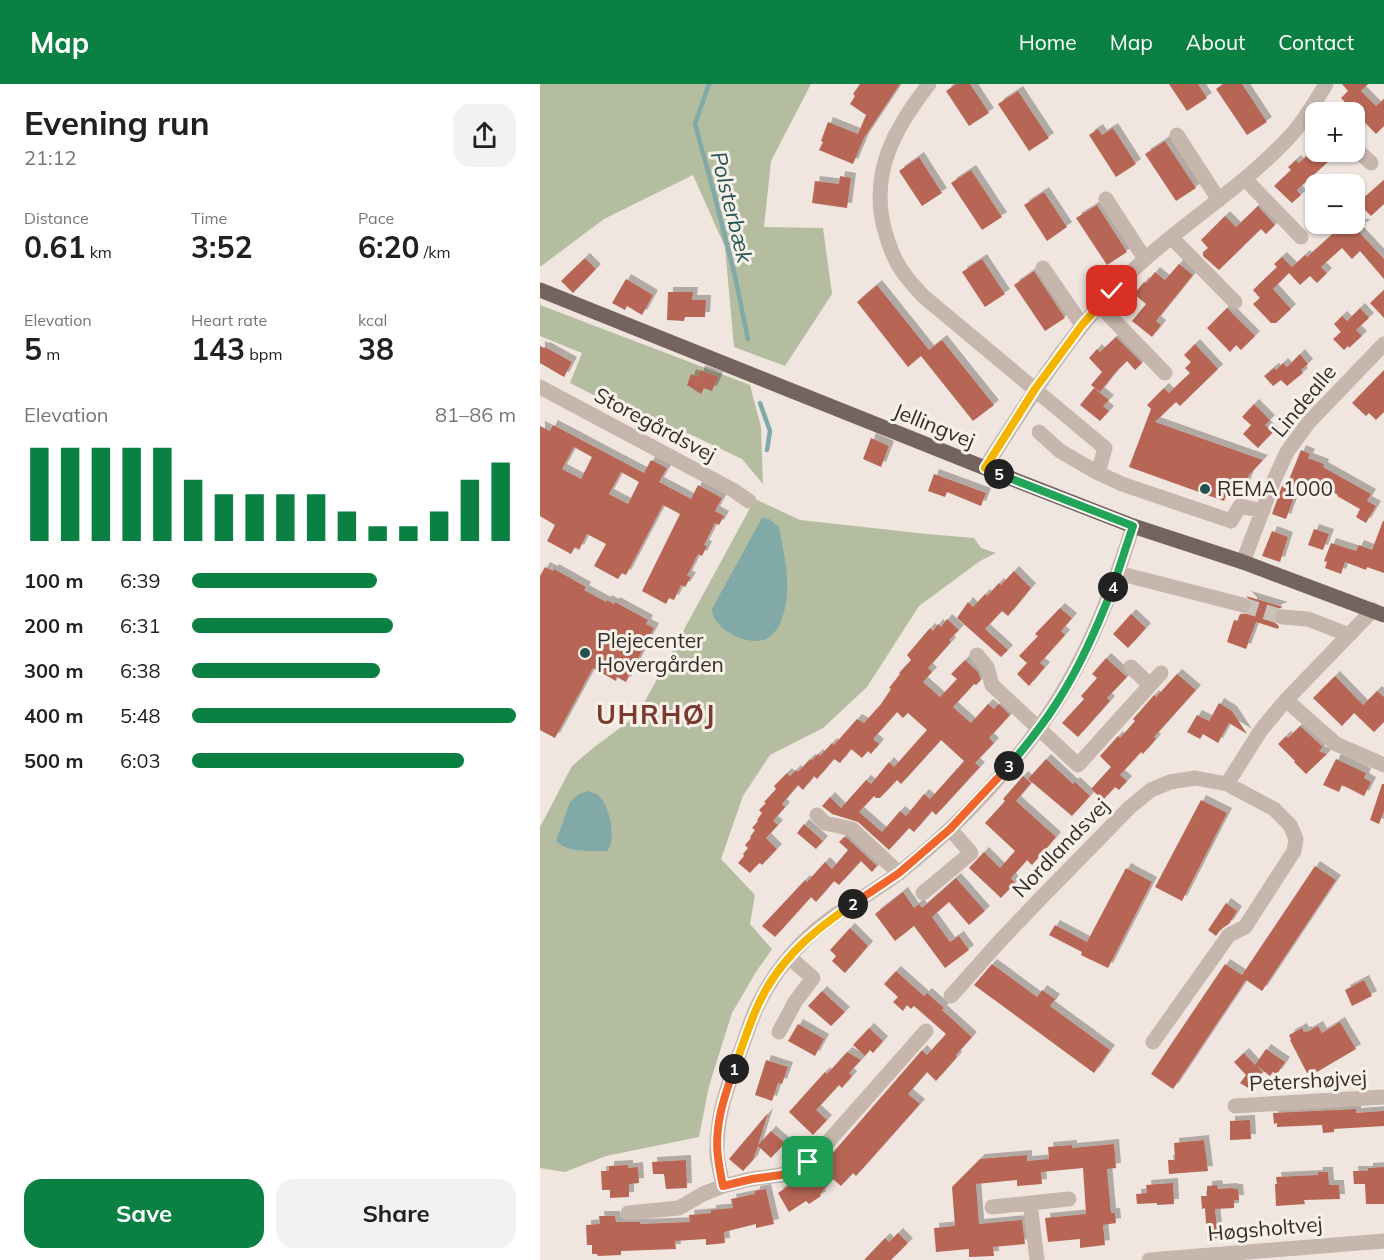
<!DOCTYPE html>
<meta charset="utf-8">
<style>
:root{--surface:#fff;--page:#f2f2f2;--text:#202124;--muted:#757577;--accent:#0b8043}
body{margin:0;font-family:Mulish,sans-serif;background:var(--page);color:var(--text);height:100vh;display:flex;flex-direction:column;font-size:22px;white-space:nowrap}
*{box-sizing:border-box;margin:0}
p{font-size:20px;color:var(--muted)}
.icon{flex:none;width:33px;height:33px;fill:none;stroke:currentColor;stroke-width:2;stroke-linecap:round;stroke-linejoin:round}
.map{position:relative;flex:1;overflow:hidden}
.details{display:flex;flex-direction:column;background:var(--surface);width:540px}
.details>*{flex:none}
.controls{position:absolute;left:765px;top:18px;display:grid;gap:12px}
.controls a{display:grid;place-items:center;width:60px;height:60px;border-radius:12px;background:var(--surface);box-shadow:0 2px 4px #0004;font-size:30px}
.pin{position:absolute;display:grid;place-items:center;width:51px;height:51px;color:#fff;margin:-26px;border-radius:12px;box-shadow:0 3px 9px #0006}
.km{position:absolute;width:30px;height:30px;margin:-15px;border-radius:50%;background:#222;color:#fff;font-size:16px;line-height:30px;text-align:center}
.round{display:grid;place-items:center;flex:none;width:63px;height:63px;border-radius:18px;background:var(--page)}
.overview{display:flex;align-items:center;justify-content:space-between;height:102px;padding:0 24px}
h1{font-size:33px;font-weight:700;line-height:45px}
.metrics{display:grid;grid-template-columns:repeat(3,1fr);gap:9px;height:102px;padding:6px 24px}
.metrics div{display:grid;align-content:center}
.metrics b{font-size:30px;font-weight:700}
.metrics small{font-size:16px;font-weight:400}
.metrics p{font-size:16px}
.chart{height:168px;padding:12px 24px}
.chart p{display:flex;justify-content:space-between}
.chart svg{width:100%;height:108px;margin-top:6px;stroke:var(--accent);stroke-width:6}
.action{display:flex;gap:12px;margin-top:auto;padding:12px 24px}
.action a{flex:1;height:69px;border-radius:18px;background:var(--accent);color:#fff;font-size:24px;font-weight:700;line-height:69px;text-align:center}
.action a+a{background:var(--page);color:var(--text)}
ul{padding:0 24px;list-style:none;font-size:20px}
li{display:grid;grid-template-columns:96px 72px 1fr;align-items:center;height:45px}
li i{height:15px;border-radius:8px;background:var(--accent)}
header{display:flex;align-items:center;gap:36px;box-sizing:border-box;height:84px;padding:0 30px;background:var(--accent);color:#fff}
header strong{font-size:28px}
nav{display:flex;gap:33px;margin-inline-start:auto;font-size:21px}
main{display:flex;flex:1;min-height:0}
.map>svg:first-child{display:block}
.green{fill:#b5bda0}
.water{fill:#81a9a8}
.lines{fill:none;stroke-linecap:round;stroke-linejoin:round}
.stream{stroke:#81a9a8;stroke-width:4.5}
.building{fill:#b76655;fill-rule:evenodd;filter:url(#shadow)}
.minor-tunnel{stroke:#cbc1bb;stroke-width:15;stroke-dasharray:15 8;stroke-linecap:butt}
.minor{stroke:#c6b6ac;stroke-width:15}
.major{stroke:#75635d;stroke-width:15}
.split-1-casing{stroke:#fff;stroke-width:12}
.split-2-casing{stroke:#fff;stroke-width:12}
.split-3-casing{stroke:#fff;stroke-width:12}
.split-4-casing{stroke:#fff;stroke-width:12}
.split-5-casing{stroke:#fff;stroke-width:12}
.split-6-casing{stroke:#fff;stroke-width:12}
.split-1{stroke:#f0652b;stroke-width:8}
.split-2{stroke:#f5b400;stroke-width:8}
.split-3{stroke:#f0652b;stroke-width:8}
.split-4{stroke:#22a559;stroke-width:8}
.split-5{stroke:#22a559;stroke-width:8}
.split-6{stroke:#f5b400;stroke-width:8}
.poi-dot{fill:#245252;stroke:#f8f1ea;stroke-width:2}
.labels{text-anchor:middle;stroke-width:6;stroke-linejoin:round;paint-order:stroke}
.street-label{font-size:21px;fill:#352d2a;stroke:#f8f1ea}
.poi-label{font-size:21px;fill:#352d2a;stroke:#f8f1ea;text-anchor:start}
.water-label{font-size:22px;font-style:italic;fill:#245252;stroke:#f8f1ea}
.district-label{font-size:27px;font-weight:bold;letter-spacing:1.5px;fill:#7b3a2d;stroke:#f8f1ea}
</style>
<header>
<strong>Map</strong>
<nav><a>Home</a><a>Map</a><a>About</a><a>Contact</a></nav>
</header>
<main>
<section class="details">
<div class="overview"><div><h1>Evening run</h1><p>21:12</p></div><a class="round"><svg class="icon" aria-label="share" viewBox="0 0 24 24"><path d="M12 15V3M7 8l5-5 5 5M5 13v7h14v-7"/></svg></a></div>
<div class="metrics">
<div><p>Distance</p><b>0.61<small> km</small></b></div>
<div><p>Time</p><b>3:52</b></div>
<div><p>Pace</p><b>6:20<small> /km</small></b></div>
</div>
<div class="metrics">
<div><p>Elevation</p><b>5<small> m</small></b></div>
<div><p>Heart rate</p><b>143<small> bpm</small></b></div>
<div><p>kcal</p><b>38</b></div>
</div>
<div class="chart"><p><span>Elevation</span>81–86 m</p>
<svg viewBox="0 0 160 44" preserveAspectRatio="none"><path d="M5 44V6M15 44V6M25 44V6M35 44V6M45 44V6M55 44V19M65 44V25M75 44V25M85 44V25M95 44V25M105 44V32M115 44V38M125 44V38M135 44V32M145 44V19M155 44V12"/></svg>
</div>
<ul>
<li><b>100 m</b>6:39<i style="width:57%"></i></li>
<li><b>200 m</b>6:31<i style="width:62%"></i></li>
<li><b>300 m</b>6:38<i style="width:58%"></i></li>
<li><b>400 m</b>5:48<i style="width:100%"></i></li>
<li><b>500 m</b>6:03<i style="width:84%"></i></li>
</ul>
<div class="action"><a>Save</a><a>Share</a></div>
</section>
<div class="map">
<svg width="844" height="1176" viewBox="0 0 844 1176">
<defs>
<filter id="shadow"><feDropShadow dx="5" dy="-5" stdDeviation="0" flood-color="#0004"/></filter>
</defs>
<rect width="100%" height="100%" fill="#f0e6df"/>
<path class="green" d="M0,0h271l-40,77 -7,66 59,1 9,66 -47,72 -51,-19 -9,-100 -32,-72 -89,44 -64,48z
M0,221l210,80 11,42 2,57 -21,-25 -63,-30 -20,-1 -89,-45 12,-30 -42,-17z
M215,415l45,21 127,14 47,4 7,10 15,5 -16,8 -61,45 -52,81 -44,41 -53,27 -27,41 -22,63 34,36 -5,29 22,25 -16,23 -24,41 -23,73 -10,51 -93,19 -41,16 -25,-4v-341l32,-61 21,-18 35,-26 16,-19z"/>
<path class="water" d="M222,434l7,1 10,8c6,32 15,67 0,99 -2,4 -9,11 -13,13 -18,8 -54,-10 -54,-30z
M49,707c3,2 7,2 9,4 12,10 19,45 9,56 -16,0 -39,2 -51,-10l14,-39 9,-8z"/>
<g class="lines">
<path class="stream" d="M169,0l-14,40 17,62 23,90 13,63
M220,319l10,28 -3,19"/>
</g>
<path class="building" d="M320,0h40l-36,54 -11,26 -34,-14 4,-8 -2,-1 7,-19 30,12 8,-19 -16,-11 5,-8 -2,-2z
M416,0h14l19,29 -20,13 -23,-35z
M629,0h29l9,14 -20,13z
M683,0h19l25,38 -20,13 -31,-46z
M802,0h26l-7,7 15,15 8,-7v27l-8,8 -35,-36 7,-7z
M478,7l31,47 -20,13 -31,-47z
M573,44l23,36 -20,13 -27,-42 9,-6 4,6z
M625,57l31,47 -20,13 -31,-47z
M771,68h28l-42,38 4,5 -9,8 -18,-17 17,-16 -3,-3 8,-7 3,3z
M379,73l23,36 -20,13 -23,-35z
M431,86l31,47 -20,13 -31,-47z
M300,92l11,2 -4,30 -35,-5 3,-22 24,3z
M844,96v24l-13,12 -13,-13z
M504,108l23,35 -20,14 -23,-36z
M557,121l30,47 -20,13 -31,-47z
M718,122l17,19 -9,9 -5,-5 -42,41 -16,-14v-4l5,-4 -7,-8 24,-24 11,11z
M791,140h35l-9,6 27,29v20l-24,-28 -8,8 -10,-11 -21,19 6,6 -10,10 -7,-7 -10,9 -11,-12 -16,16 18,20 -15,14h-5l-18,-19 7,-6 -7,-8 24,-23 -3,-3 8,-7 10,10 13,-12 2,2 30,-27z
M45,174l11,11 -23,24 -12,-12z
M442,175l23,35 -20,13 -23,-35z
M639,180l14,11 -37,46 5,4 -9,12 -20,-16 14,-17 -12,-10 10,-12 2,1 9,-11 10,8z
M494,187l31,47 -20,13 -31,-46z
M86,195l27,16 -11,20 -15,-9 -2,4 -13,-7z
M337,201l52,65 13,-10 52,65 -21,16 -52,-65 -13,11 -51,-65z
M844,206v28l-14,-15z
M128,208h25l-1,8h14l-1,17h-20l-1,4 -17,-1z
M687,224l28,28 -14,14 -5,-5 -6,7 -23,-24z
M820,224l9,10 -13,12 6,6 -13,12 -1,-2 -4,4 -11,-11 8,-7 -7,-8 8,-8 5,5z
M576,253l26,26 -7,7 -8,-9 -12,12 -15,19 -9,-7 11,-13 -13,-14 8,-9 3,3z
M655,260l23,25 -38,37 -4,-4 -21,20 108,38 -14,15 -8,21 -13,-5 -4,10 -95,-34 22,-58 -4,-4 17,-17 5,5 21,-20 -5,-5 6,-6 -7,-7z
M0,262l4,2 1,-1 27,15 -8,15 -24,-14z
M760,270l8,10 -7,6 2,3 -16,13 -6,-6 -8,6 -9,-10 10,-8 2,2 7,-7 4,4z
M160,286l18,7 -6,14 -8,-3 -3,6 -14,-9 4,-11 7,3z
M844,286v42l-8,8 -7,-7 -3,3 -14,-13z
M554,304l15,12 -6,6 6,5 -9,10 -20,-16z
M714,320l16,16 -5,5 8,7 -15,16 -15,-14 8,-9 -9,-8z
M13,341l91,48 7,-13 16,8 -8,14 32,17 7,-14 24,13 -7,13 9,5 -5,9 -4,-2 -11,22 3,1 -5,10 -4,-2 -11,22 4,1 -6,10 -4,-2 -7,15 -5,-2 -3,6 -24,-13 38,-77 -17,-9 -37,70 -4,-2 -4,6 -24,-13 12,-22 -19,-10 -8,16 -4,-3 -4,7 -24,-13 8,-16 -15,-9v-90l10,5zM34,363l18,10 -11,22 -19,-10zM81,388l18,10 -11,22 -19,-10z
M331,354l18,8 -8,21 -18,-8z
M761,366l9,4 -2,4 16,6 -1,3 48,27 -4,7 9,5 -10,17 -10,-6 4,-8 -23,-13 1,-1 -21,-12 -1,2 -16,-4 -14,38 -14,-5 10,-28 4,1z
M394,390l52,19 -5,13 -34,-14 -2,5 -17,-6z
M843,437h1v52l-17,-6 -1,3 -21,-8 -4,12 -16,-6 2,-6 -3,-1 7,-18 25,8 3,-6 13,5z
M774,445l15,5 -6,16 -15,-5z
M732,447l16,6 -8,25 -18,-6z
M5,483l8,4 1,-2 32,18 -2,3 22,12 1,-2 7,4 1,-2 33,18 -2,4 8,4 -28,54 -9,-5 -1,4 -23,-13 -38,70 -15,-8v-154z
M474,487l17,17 -23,28 -6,-5 -17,18 23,21 -7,7 -44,-39 11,-16 5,5 12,-13 2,2 12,-13 2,2z
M706,512l37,11 -6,2 -5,7 2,6 5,4 -1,3 -22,-7 -10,27 -19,-7 7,-22 4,1 2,-7h6l6,-6v-6z
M520,524l12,10 -11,13 4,4 -25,28 5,4 -16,19 -12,-12 10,-11 -8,-7 19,-20 -3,-2z
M591,530l15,14 -18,20 -15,-14z
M407,535l12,11 -10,10 2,2 -23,26 4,4 -9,10 17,15 17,-18 -6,-5 14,-14 13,12 3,8 -5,5 -2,-1 -21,23 18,16 17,-19 6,5 5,-5 11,11 -21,23 5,5 -19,20 5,4 -44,48 -4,-4 -18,21 -5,-4 -20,22 -31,-28 -26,-8 -10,-8 8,-9 11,11 25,-28 5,4 18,-22 5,5 33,-37 -19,-17 -5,5 -6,-6 -24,27 6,5 -8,10 -3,-3 -6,7 -11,-9 -11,14 -6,-4 -17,20 -3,-3 -11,14 -5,-5 -16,19 3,3 -12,14 5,4 -12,13 11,11 -15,16 -2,-2 -3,2 -7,8 -12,-10 6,-7 -1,-2 5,-6 -3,-3 6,-7 -1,-1 5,-7 -3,-2 6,-7 -1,-1 5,-7 -3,-3 7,-7 -2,-1 12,-13 -2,-3 13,-13 3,3 6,-6 2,2 12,-13 2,1 6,-6 2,2 12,-13 2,2 23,-26 7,4 17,-19 10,-15 -2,-1 11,-14 -1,-1 12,-13 -4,-5 23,-27 3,3 5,-7 3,3zM401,656l23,21 -34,38 -6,-5 -18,22 -6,-5 -18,21 -23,-20 15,-16 2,2h4l17,-18 4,4z
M566,574l21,19 -20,21 3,3 -32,36 -16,-14 22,-24 -3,-3 16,-18 -5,-4z
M637,590l19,16 -42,47 2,2 -13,15 -2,-2 -21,23 7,6 -8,9 -4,-3 -12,13 -12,-11 20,-22 -11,-11 18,-20 2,2 15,-17 -2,-2 8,-9 13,-15 2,2z
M795,592l28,29 14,-14 7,6v25l-10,10 -20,-19 -12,13 -29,-28z
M679,619l13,8 15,23 -18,-11 -11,20 -15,-9 -3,5 -13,-7 10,-17 12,6z
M760,642l23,21 -4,4 8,3 -21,20 -12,-12 1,-1 -17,-17 8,-8 2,2z
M506,675l27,25 2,-2 15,14 -18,20 -44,-37z
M796,675l30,14 -2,5 7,4 -7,14 -22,-11 -3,7 -16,-7z
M483,692l8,7 -15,18 40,36 -24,28 -5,-5 -16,18 4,5 -14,15 -32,-30 15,-16 16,16 15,-17 -30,-28 20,-22 -2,-2z
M842,700h2v27l-5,13 -9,-4z
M661,716l26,13 -45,88 -27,-14z
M264,740l19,17 -7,8 -19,-16z
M304,753l3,1 30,28 -5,6 -11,-11 -22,24 -5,-4 -18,21 -5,-5 -36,40 -13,-11 43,-46 2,2 18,-20 7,7 16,-19 -9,-8z
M775,782l21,14 -74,111 -16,-11 -73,109 -22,-15 74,-110 17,11z
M586,784l26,14 -44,86 -27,-13 1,-3 -33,-17 6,-10 32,17z
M416,794l29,33 -16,14 -20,-23 -17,15 18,25 9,-6 10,14 -24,18 -31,-42 -19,15 -20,-27 28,-22 11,16 5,-4 3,4z
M686,819l11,8 -8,13 -8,5 -5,7 -8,-6z
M310,844l18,18 -23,27 -13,-12 4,-5 -6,-6z
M452,880l45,33 5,-7 13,9 -5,7 60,44 -16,23 -120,-88z
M356,887l28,25 3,-3 17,15 -2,2 30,27 -16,18 1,2 -21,24 -9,-9 -19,22 12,10 -64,72 -3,-3 -12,13 -8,-7 -13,15 1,2 -12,8 -3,-3 -17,11 -11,-19 28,-19 4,5 112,-129 5,5 19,-21 -32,-28 -3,3 -4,-4 -4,6 -10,-9 5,-5 -14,-13z
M824,896l8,16 -20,10 -7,-16z
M282,907l23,21 -14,14 -23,-20z
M800,938l16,27 -39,23 -2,-3 -8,4 -17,-33 1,-1 -2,-4 13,-7 2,4 2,-1 1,1 11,-6 4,7z
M258,940l26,15 -9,17 -27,-15z
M329,944l14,13 -10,12 -3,-3 -5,6 -12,-11z
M726,965l19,13 -8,12 -4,-2 -3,4 -13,-10 5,6 -12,17 -10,-6 6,-8 -12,-13 10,-9 11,12z
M307,968l14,8 -12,13 3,3 -10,12 -3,-3 -23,25 11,10 -14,15 -24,-23 36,-40 2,2z
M226,976l22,7 -6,17 -4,-1 -6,18 -17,-6z
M816,1025v4l28,-2v15l-50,3v3l-11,1 -1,-8 -45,2v-4l-3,1 -1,-11z
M228,1029l-10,32 13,-14 14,12 -14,15 -13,-12 -5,14 -10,11 -14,-12z
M710,1036l1,19 -21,1v-19z
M664,1056l4,31 -39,3 -1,-14h7l-1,-17z
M574,1060l2,24 -9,1 4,44h4l1,10 -13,2 2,20 -25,3v-9l-32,3 -3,-24 41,-4 -3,-46 -42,4 1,12 -25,2v-6l-41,4 3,40 43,-4 3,24 -32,3 1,9 -25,1v-8l-33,3 -2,-24 21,-2 -3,-39 28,-28 47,-4v6l22,-2 -1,-12 24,-2v3z
M146,1076l1,28 -21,1 -2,-15h-11l-1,-12z
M88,1081v3l10,-1 1,16 -10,1v13l-19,1v-8h-8l-1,-19h8v-5z
M844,1083v37h-18l-1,-20h-11l-1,-13h15v-3z
M778,1088h10l1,13h10l1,14 -36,1 1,4 -29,2 -1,-22h2l-1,-7 42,-2z
M633,1099l1,21 -17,1v-2l-20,1 -1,-10 11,-1 -1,-8z
M677,1101l1,4 15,-1v1h5l1,11h-5v8l-19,1 3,29 -11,1 -2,-31 -3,1 -1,-13h6v-10z
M226,1105l8,35 -18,4v-4l-32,8 1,11 -19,2v-6l-31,2 1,8 -55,2v4l-23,1 -1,-2h-5v-9h-5l-1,-20 14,-1 -1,-8h16l1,6h24v2l50,-2 -1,-7 22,-2v-3l22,-2 -2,-9 24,-5v-3z
M358,1149l10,10 -17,17h-27l21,-22 4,4z"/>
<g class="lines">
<path class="minor-tunnel" d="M703,521l39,12"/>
<path class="minor" d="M389,0c-34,44 -59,87 -45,144 5,17 10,33 21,47 5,7 12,14 18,21l182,152 -7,25
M637,51l42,65
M814,63l17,16
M705,95l56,58
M566,115l39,60
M632,154l63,64
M503,184l39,57
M559,221l66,68
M0,303l193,103 16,11
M499,348l21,19 38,22 24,11 109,37 9,-15 23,5
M445,384c47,-74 93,-149 159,-208 49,-44 105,-78 149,-127 13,-15 23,-32 33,-49
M703,478l31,-82 13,-28 21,-29 76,-79
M578,489l125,32
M742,533l26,2 41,16
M437,571l10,12 5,18 86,80 83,-92
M591,583l19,18
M746,616l50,44 48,21
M687,700l34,-54 25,-30 87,-90
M277,731l8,8 27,6 47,44
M383,809l48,-40 -21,-24
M411,912l49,-55 41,-43 89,-91 21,-17 19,-8 25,-4 32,6 47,25 16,16 6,14 -2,12 -49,76 -16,8 -76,107
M239,948l16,-30 18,-24 -24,-21
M695,1022l149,-9
M183,1102c-2,-11 -5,-21 -6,-32 -1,-35 9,-64 21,-96 6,-16 11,-32 17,-47 11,-24 27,-48 46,-67 28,-30 67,-47 99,-72 40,-31 77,-68 110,-107 62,-72 95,-149 123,-239
M490,1119l7,57
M452,1123l77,-8
M88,1129l51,-5 24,-14 20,-8 28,-7 30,-4 27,-13 19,-19 99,-112
M609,1176l235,-19"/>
<path class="major" d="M0,206l480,192 113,44 110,36 141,53"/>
</g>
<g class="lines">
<g class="split-1-casing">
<path id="split-1" d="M194,985c-10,28 -20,58 -16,88 1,10 3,19 5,29l29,-7 29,-4 27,-13"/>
</g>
<g class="split-2-casing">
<path id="split-2" d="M194,985c7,-19 13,-38 21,-57 20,-49 55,-79 98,-108"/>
</g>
<g class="split-3-casing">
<path id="split-3" d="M313,820l46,-31 51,-44 59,-63"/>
</g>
<g class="split-4-casing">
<path id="split-4" d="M469,682c16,-19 33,-40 47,-62 24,-37 41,-77 57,-117"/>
</g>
<g class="split-5-casing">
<path id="split-5" d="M459,390l134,52 -20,61"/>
</g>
<g class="split-6-casing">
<path id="split-6" d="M459,390l-14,-6 50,-79 47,-64 30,-34"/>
</g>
<use href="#split-1" class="split-1"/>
<use href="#split-2" class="split-2"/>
<use href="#split-3" class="split-3"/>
<use href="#split-4" class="split-4"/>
<use href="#split-5" class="split-5"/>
<use href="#split-6" class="split-6"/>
</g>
<g class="poi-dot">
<circle cx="665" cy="405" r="6"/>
<circle cx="45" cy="569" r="6"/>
</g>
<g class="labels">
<g class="street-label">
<text transform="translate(764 317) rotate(-50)" y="7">Lindealle</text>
<text transform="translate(115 341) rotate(28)" y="7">Storegårdsvej</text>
<text transform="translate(394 342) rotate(22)" y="7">Jellingvej</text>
<text transform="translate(521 764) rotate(-46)" y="7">Nordlandsvej</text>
<text transform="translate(768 997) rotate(-3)" y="7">Petershøjvej</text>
<text transform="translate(725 1145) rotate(-5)" y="7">Høgsholtvej</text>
</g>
<g class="poi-label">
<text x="677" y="412">REMA 1000</text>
<text x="57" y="564">Plejecenter<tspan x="57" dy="24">Hovergården</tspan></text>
</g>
<g class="water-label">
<text transform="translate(192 123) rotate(76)" y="8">Polsterbæk</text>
</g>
<g class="district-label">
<text x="116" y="640">UHRHØJ</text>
</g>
</g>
</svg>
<div class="controls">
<a>+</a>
<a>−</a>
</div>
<div class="pin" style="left:268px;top:1078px;background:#1e9e55"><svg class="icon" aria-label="arrive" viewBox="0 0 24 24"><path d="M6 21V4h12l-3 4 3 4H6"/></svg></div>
<div class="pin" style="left:572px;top:207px;background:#d93025"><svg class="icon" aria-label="check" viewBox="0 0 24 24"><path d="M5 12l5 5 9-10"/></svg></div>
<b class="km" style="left:194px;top:985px">1</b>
<b class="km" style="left:313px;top:820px">2</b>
<b class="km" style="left:469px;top:682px">3</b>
<b class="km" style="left:573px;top:503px">4</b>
<b class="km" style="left:459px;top:390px">5</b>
</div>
</main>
